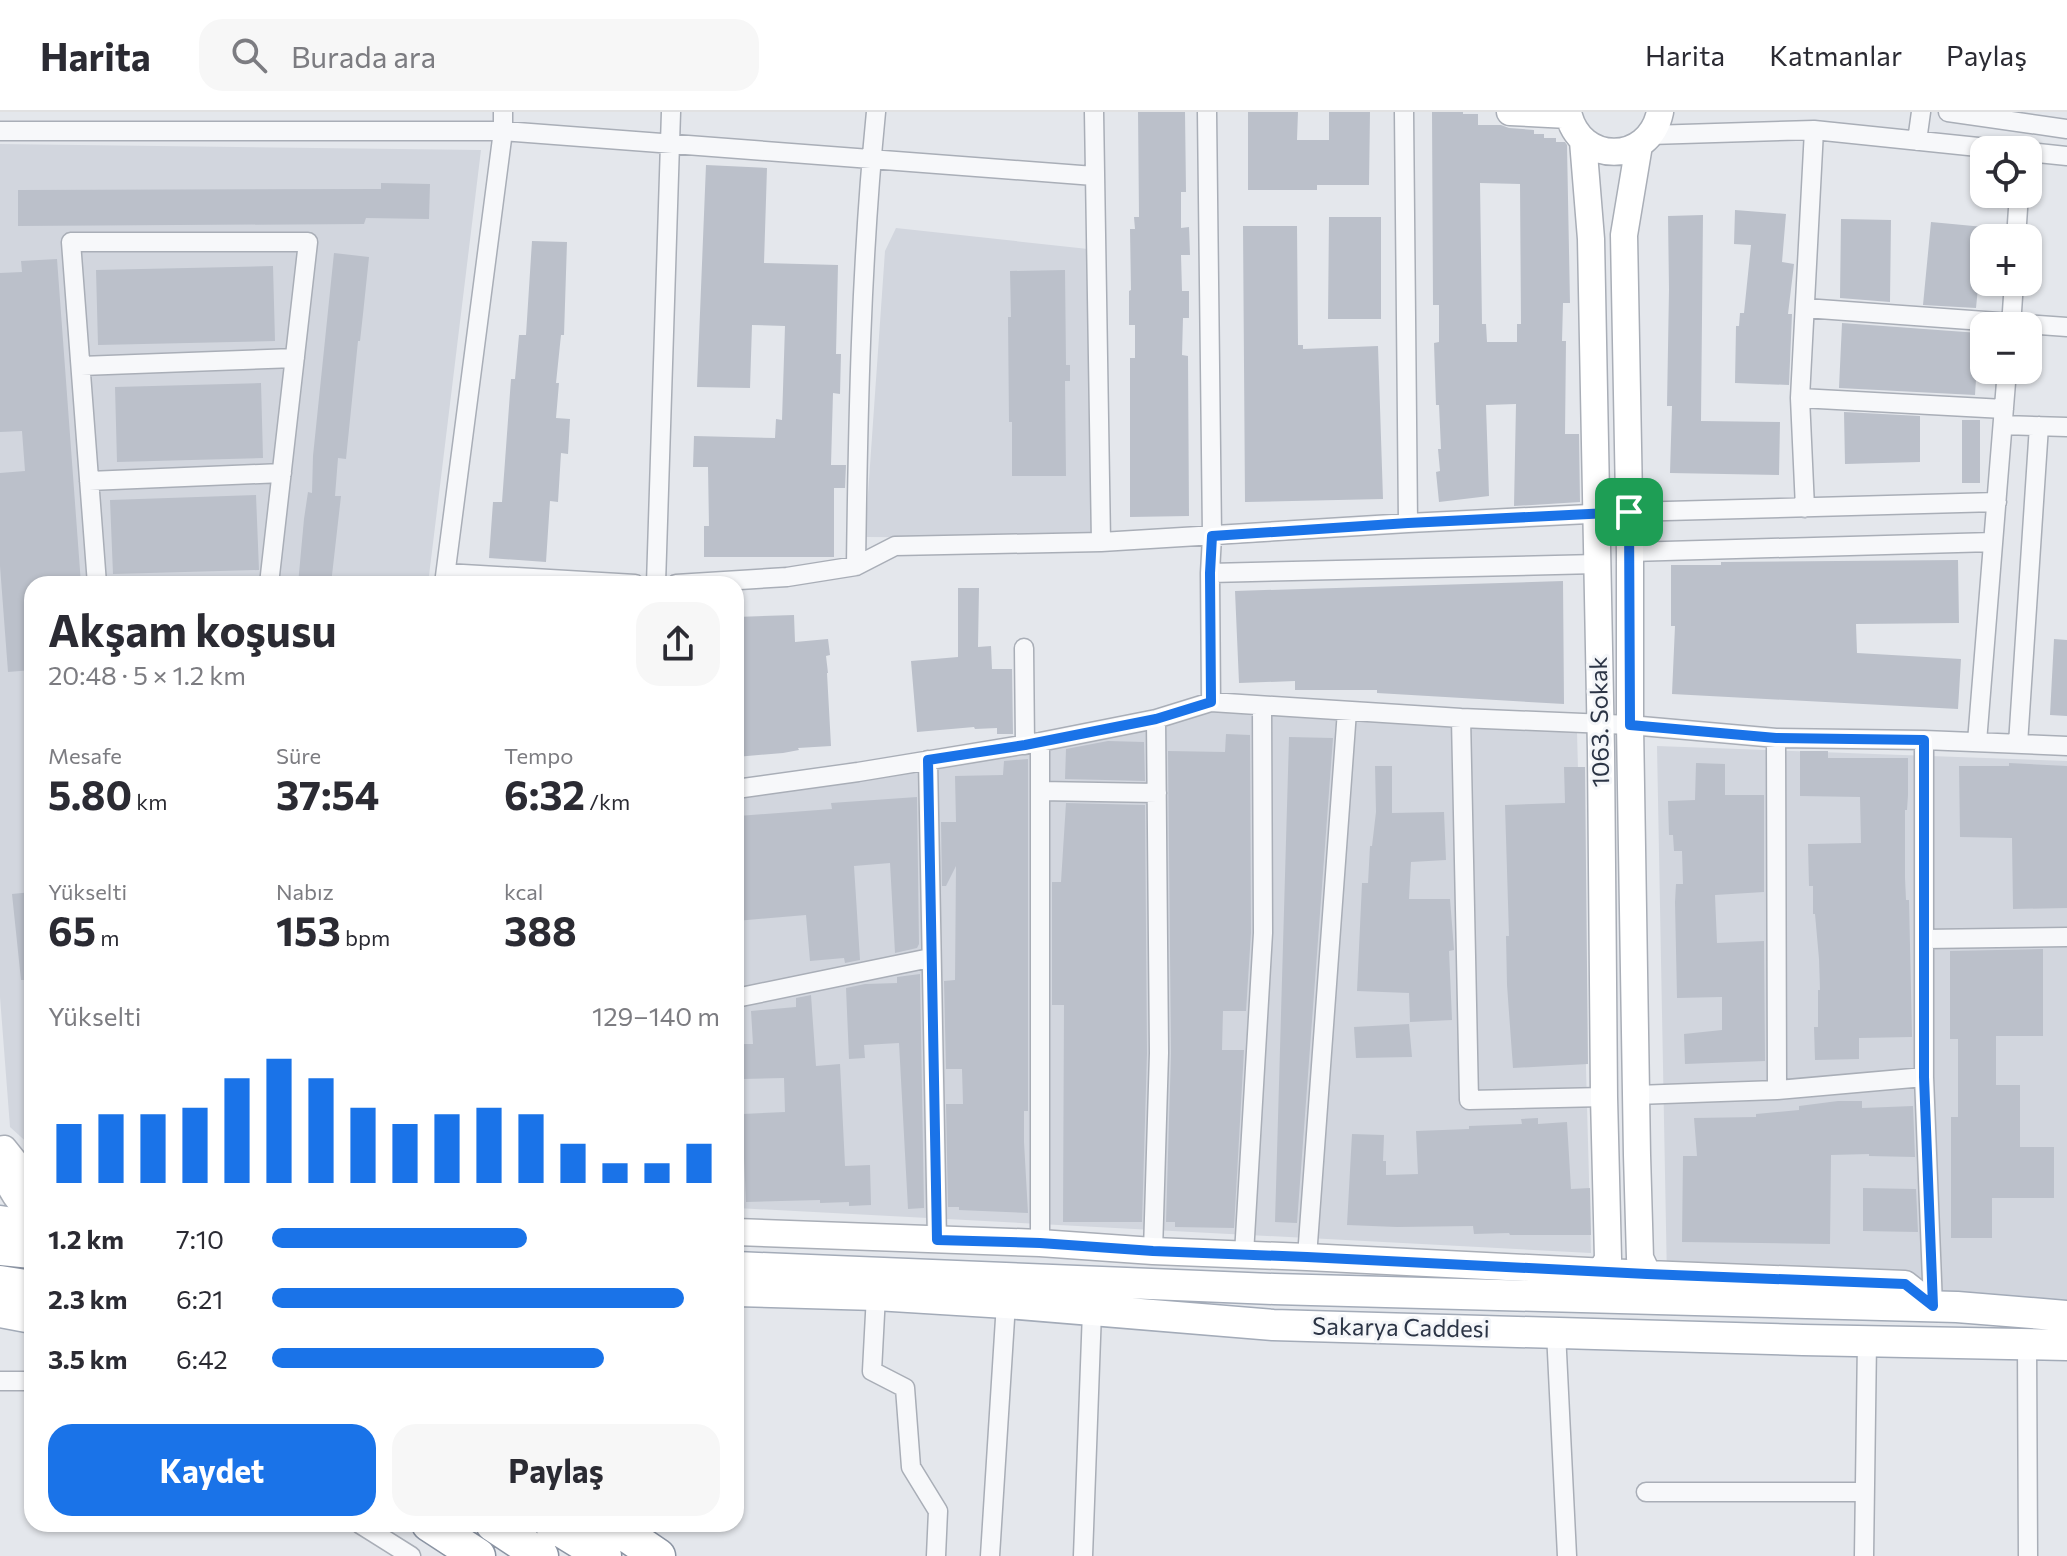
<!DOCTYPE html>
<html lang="tr">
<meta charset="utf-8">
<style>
:root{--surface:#fff;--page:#f7f7f7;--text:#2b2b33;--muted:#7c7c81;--line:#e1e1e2;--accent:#1a73e8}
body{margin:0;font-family:Commissioner,sans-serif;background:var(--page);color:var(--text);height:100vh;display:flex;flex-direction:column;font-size:30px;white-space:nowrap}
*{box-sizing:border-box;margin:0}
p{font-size:26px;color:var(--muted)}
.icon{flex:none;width:44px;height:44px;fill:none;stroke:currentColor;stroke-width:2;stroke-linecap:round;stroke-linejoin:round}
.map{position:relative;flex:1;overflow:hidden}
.drawer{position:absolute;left:24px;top:464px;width:720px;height:956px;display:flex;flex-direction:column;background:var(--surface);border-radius:24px;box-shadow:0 2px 6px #0004}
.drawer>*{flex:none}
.fabs{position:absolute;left:1970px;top:24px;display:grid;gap:16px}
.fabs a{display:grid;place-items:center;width:72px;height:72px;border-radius:16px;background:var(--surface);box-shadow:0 2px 6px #0004;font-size:40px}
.pin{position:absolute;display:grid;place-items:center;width:68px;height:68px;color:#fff;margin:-34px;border-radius:16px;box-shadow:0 4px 12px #0006}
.round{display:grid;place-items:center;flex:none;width:84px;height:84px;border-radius:24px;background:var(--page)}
.overview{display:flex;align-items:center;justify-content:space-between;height:136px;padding:0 24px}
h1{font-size:44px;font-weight:700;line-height:60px}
.stats{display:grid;grid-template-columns:repeat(3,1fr);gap:12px;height:136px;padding:8px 24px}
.stats div{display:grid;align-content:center}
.stats b{font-size:40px;font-weight:700}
.stats small{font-size:22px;font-weight:400}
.stats p{font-size:22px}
.chart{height:224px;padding:16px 24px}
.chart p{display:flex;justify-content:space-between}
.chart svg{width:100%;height:144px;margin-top:8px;stroke:var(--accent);stroke-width:6}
.primary-button{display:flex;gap:16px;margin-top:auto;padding:16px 24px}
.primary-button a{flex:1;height:92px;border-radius:24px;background:var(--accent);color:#fff;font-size:32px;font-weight:700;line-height:92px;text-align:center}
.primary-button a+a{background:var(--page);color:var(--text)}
ul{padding:0 24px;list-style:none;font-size:26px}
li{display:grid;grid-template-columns:128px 96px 1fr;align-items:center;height:60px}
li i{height:20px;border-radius:10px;background:var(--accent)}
header{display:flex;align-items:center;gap:48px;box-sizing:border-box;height:112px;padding:0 40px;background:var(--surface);border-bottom:2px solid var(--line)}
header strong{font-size:38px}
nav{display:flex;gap:44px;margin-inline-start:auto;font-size:28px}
.search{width:560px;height:72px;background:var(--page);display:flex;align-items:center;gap:20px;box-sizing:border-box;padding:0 28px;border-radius:24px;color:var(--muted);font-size:30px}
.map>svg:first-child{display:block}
.built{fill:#d2d6de}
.building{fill:#bbc0ca;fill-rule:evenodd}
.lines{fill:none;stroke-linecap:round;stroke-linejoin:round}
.street-casing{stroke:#a9aeb7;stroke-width:21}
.secondary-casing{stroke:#a9aeb7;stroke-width:29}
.primary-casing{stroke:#a3abb8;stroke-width:33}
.highway-casing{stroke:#8b94a3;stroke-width:37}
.street{stroke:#f7f8fa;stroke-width:18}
.secondary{stroke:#fff;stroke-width:26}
.primary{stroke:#fff;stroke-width:30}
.highway{stroke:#fff;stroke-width:34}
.route-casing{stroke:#fff;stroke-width:16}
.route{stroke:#1a73e8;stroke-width:10}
.labels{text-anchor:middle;stroke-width:6;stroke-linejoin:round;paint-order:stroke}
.street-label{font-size:24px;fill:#2b3445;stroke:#f4f6f9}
</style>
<header>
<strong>Harita</strong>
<div class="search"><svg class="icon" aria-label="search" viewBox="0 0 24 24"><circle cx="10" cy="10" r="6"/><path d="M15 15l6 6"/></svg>Burada ara</div>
<nav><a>Harita</a><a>Katmanlar</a><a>Paylaş</a></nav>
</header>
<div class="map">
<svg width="2067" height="1444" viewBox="0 0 2067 1444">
<rect width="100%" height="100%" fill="#e4e7ec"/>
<path class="built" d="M0,32l481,6 -53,434h-396v563l-22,-20 -10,-130z
M896,116l192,21 3,289 -226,-1 20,-286z
M1206,596l371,24 14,521 -855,-45v-420z
M1657,634l410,15v548l-400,-29z"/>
<path class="building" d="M1138,0h47l1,80h-5v36l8,-1 1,28h-9l1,36h7v27h-6l-1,37 6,1 1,160 -59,1v-159h5v-33h-6v-34l2,-1 -1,-61h5l-1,-12h5z
M1248,0h50l-1,28h32v-28h41l-1,73h-52v5h-69z
M1432,0h31v2h15v11h23l8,3 25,2v4h10v4h12v4h9l2,3 3,158h-7l-1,38h4l-1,93h14l1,68 -66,4 2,-102 -30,1 3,91 -50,6 -3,-30 4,-1 -2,-22h3l-2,-44h-3l-2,-62 5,-1v-37h-6zM1480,71l40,1 1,140h-4v18h-30l-1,-18h-4z
M706,53l61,3 -3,95 74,2 -2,89h5l-1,40 -7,-1 -2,72h15l-1,23h-11v69h-130v-31h5l-1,-59h-15l1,-31 81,2 1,-19 6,1 3,-94 -33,-1 -2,63 -53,-1z
M381,71l49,1 -1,35 -63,-1 -2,6 -346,2v-36l363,-1z
M1735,98l51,4 -4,48 12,2 -6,50h4l-3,71 -54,-2 1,-57h3l1,-13h4l7,-68 -17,-1z
M1703,103l-2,206 79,1 -1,53 -109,-2 2,-67h-5l2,-117 -1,-73z
M1329,105h52v102h-53z
M1841,107l50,1 -1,82 -50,-4z
M1931,110l53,5 -8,81 -53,-3z
M1243,114h54l1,119h5v4l75,-3 5,153 -138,3z
M532,129l35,1 -3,93h-3l-5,48h3l-3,35 14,1 -2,35 -7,-1 -3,49 -8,-1 -4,61 -57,-4 4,-56h9l9,-123h4l4,-44h7z
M334,141l35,4 -6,57 -3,27h-2l-12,118 -8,-1 -3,38h6l-10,88h-33l6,-65 4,-27 4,1 1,-37z
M57,147l24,325h-49v86l-24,2 -8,-106v-93l25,-2 -3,-40 -22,1v-159l22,-1 -1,-11z
M273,154l2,75 -177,4 -2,-75z
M1065,158l1,95h4v16h-5l1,95h-54v-54h-3l-1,-105h3l-1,-46z
M1842,211l137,10 -4,62 -136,-7z
M261,271l2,75 -146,4 -2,-75z
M1844,300l76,4v46l-75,2z
M1962,308h18v63h-18z
M256,383l3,75 -146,4 -3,-74z
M1958,448l1,63 -103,1 1,29 104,6 -3,50 -286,-15 3,-68h-4v-61h50v-3z
M1563,469l1,123 -187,-11v-3h-82v-9l-56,2 -4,-92z
M958,476h21l-1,59 13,-1 1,23h20l1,65h-16v-6l-22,1 -1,-2 -57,5 -6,-71 47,-4z
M794,503l1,27 33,-3 2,16 -4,1 2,17h-1l4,73 -33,2 1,2 -16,3 -47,4v-140z
M2054,527l13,1v76l-17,-1z
M1226,622l24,1 1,198 -5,78h-23l-1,39h22l-10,178 -59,-1v-5h-9l5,-169 -3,-302 57,1z
M1289,625l44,1 -36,485 -22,-1z
M1108,629l36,1 1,39 -80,-2 1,-30z
M1800,639h28v7h80v37l-1,15h-2v68l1,22h3l3,137 -53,1v21l-44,1 -1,-33h4v-37h2l-1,-31 -4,-45h-2v-28h-4l-1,-42 53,-1 -1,-46 -60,-1z
M1028,647v352h-4v31l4,71 -69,-3v-3h-11l-2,-103h17l-1,-35h-16l-2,-88 11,-1 1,-114 -10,20h-4l-1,-64h15l-1,-46 48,-1 1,-14z
M1696,651l29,1v31h39v97l-49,3 2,48 47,-2 1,120 -80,3 -1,-30 38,-4v-33l-45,1 -2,-96 1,-18h7l-1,-33h-8l-1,-16h-4l-1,-34 27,-1z
M2009,651l58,3v142l-54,1 -1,-71 -52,-1 -1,-71h50z
M1375,654h17v47l52,-1 2,48 -35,2 -2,37h41l4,51 -5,1 3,69 -42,2 -1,-29 -52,-2 5,-108h6l2,-37h2l4,-34z
M1564,655h21l3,297 -75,4 -6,-83 -1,-49h3l-4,-131 60,-2z
M917,685l2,147 -2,4 -22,5 -5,-90 -36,3 6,94 -15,3 -1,-5 -34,3 -4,-46 -70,6v-74h4l-2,-31 94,-7 -1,-6z
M1066,691l79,2 2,248 -5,169h-79l1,-217h-12v-123h9z
M32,780v88h-11l-9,-86z
M2043,837v87h-47v49h24v62h34v51h-62v40h-41v-121h7v-78h-8v-88z
M920,862l4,234 -16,1 -9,-166 -35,2 1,13 -16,1 -3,-71 19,-4 32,-1v-6z
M811,883l5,71 24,-2 5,102 25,-1 1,40 -22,1v-4l-29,1v-3l-74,2 -4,-88 43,-2 -1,-34 -42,1 -1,-35h12l-2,-33 45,-4v-9z
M1409,912l3,33 -56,1 -2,-31z
M1838,989h24v7l51,-2 2,51 -46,-1v-2l-38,1 -1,89 -148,-2 1,-86h14l-3,-38 62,-1v-3l43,-4v-4z
M1538,1006v6l29,-2 4,67 19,-1 1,47h-81l-1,-2 -35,1 -1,-8 -76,1 -50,-2 5,-91 32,1 -1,26h3v14l32,-1 -2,-43 53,-2v-3l53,-2 -1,-5z
M1863,1076l53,1 2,43 -55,-1z"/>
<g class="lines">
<g class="street-casing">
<path id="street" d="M1094,0l7,430 307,-19 221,-11 368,-10
M1207,0l5,424 -2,37 1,129
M1404,0l4,411
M1948,0l119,17
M0,19h503l591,45
M1650,23l164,-5 193,20
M1917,29l4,-29
M2028,40l39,4
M2016,126l3,-44
M1805,196l262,19
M2011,214l3,-44
M81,254l214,-8
M1800,286l204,11
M2003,313l64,2
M89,369l193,-8
M1805,396l-5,-110 14,-268
M1630,440l363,-10
M856,454c2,-152 5,-303 20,-454
M446,461l189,11
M1210,461l387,-9
M97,472l-26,-342h237l-39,342
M444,472l59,-453v-19
M656,472l15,-472
M676,472l111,-7 69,-11 39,-20 206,-4
M1024,536l1,97
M1461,606l8,382 135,-3
M1776,626l1,352
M1924,628v337l9,229
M1977,630l30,-372
M2018,632l21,-318
M928,648l9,480
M736,677l122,-17 182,-30 116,-23 55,-17 250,16 169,7 146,13 148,2 143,6
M1040,679l117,2
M1924,827l143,-2
M736,886l194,-40
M1636,983l141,-5 147,-13
M1040,1131v-501
M1153,1139l6,-198 -3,-334
M1244,1142l19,-321 -1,-227
M1307,1145l40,-546
M876,1183l-4,76 33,17 6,79 27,44 -2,45
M1556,1220l11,224
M2027,1232l1,212
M0,1269h32
M1646,1380h219
M360,1412l51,32
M990,1444l16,-253
M1083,1444l9,-245
M1864,1444l3,-215"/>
</g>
<g class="secondary-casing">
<path id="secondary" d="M1510,0l58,3
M1568,0c11,53 81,53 92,0
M1583,29l8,98 10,512 3,346 4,162 -15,26
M1639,33l-15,90 6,317v173l7,430 3,103 13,27
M4,1037l28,35
M0,1039c5,27 11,44 32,63
M736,1120l304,11 113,8 154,6 340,17 258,10 28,22"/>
</g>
<g class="primary-casing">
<path id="primary" d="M0,1109l32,5
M736,1155l538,22 683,18 110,9
M736,1179l140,4 130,8 267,22 530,15 264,5
M0,1200l32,6"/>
</g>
<g class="highway-casing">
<path id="highway" d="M0,1136l32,3
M0,1171l32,5
M429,1412l49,32
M493,1412l48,32
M552,1412l52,32
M611,1412l47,32"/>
</g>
<use href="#street" class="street"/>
<use href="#secondary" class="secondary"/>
<use href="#primary" class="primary"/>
<use href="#highway" class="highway"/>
</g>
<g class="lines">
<g class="route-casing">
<path id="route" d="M1629,400l1,213 146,13 148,2v337l9,229 -28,-22 -258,-10 -340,-17 -154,-6 -113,-8 -103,-3 -9,-480 97,-15 131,-26 55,-17 -1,-129 2,-37 196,-13z"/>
</g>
<use href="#route" class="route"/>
</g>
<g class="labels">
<g class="street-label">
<text transform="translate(1600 610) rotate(-91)" y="8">1063. Sokak</text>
<text transform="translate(1401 1216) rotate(1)" y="8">Sakarya Caddesi</text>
</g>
</g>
</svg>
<div class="fabs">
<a><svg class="icon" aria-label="locate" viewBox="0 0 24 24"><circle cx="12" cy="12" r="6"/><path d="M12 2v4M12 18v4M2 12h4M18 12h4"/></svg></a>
<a>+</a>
<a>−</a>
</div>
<div class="pin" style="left:1629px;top:400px;background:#1e9e55"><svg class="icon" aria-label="arrive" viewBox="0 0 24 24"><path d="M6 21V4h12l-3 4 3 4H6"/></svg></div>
<section class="drawer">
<div class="overview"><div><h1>Akşam koşusu</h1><p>20:48 · 5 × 1.2 km</p></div><a class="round"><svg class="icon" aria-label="share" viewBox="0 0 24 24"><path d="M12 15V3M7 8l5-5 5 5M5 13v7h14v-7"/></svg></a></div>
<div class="stats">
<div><p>Mesafe</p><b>5.80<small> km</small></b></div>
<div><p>Süre</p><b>37:54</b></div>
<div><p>Tempo</p><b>6:32<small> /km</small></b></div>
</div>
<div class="stats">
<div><p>Yükselti</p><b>65<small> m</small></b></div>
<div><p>Nabız</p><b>153<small> bpm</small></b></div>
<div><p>kcal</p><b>388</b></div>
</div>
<div class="chart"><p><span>Yükselti</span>129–140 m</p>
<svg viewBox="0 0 160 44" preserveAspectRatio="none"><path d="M5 44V26M15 44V23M25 44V23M35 44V21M45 44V12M55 44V6M65 44V12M75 44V21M85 44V26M95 44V23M105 44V21M115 44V23M125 44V32M135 44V38M145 44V38M155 44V32"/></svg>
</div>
<ul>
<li><b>1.2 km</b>7:10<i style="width:57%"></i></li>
<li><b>2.3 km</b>6:21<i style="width:92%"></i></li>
<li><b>3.5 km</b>6:42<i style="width:74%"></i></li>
</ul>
<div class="primary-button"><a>Kaydet</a><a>Paylaş</a></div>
</section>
</div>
